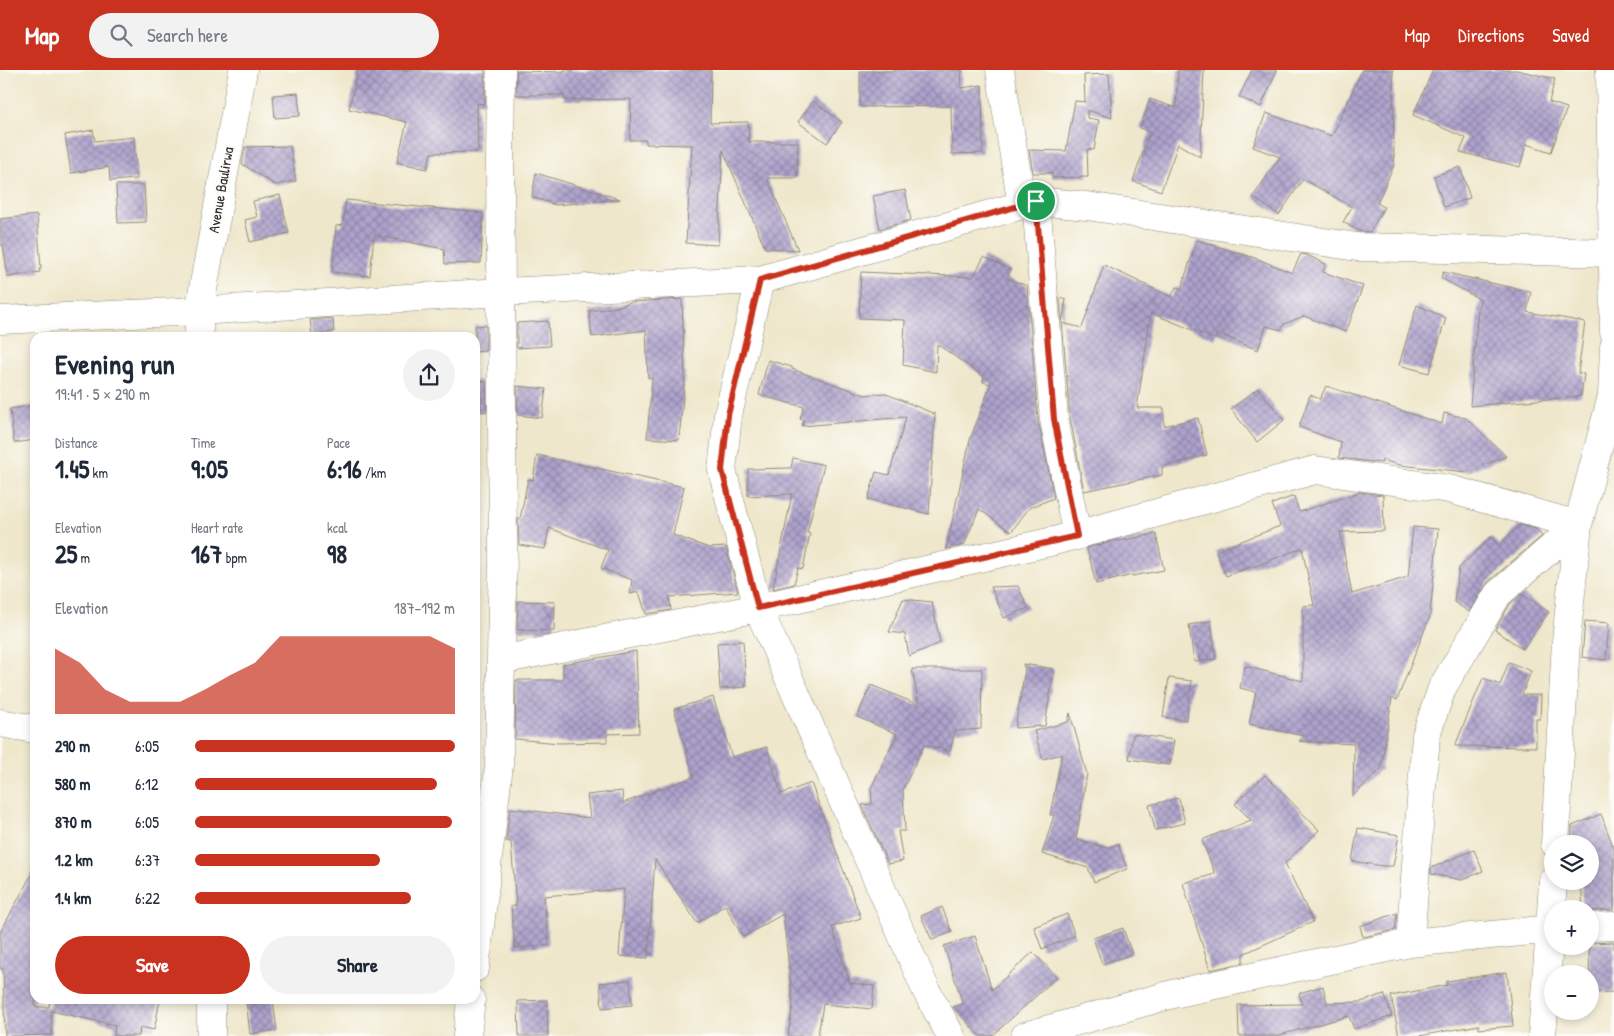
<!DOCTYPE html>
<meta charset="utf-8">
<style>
:root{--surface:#fff;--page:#f2f2f3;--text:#1f2937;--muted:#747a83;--accent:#c8321e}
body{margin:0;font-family:"Patrick Hand",sans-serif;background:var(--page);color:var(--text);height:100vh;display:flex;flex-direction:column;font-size:19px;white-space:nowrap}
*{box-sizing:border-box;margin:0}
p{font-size:16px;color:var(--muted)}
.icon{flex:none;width:28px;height:28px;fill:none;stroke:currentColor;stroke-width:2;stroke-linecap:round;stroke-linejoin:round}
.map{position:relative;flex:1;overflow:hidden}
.drawer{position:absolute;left:30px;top:262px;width:450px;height:672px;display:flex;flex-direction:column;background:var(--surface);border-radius:15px;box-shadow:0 2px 8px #0003}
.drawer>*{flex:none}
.controls{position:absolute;left:1544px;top:765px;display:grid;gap:10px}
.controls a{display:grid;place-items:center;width:55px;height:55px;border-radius:50%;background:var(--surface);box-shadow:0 2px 8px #0003;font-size:25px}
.pin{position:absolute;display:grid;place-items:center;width:42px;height:42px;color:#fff;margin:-21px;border:2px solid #fff;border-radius:50%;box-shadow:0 1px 5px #0007}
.round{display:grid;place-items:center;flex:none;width:52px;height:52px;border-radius:26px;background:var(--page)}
.overview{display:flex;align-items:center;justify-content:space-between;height:85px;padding:0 25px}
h1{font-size:28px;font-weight:700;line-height:38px}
.metrics{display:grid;grid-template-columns:repeat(3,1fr);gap:8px;height:85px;padding:5px 25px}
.metrics div{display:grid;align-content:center}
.metrics b{font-size:25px;font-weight:700}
.metrics small{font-size:14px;font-weight:400}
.metrics p{font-size:14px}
.chart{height:140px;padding:10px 25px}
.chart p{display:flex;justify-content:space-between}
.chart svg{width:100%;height:90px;margin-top:5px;fill:var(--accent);opacity:.7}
.primary-button{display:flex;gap:10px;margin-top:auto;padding:10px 25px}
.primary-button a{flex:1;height:58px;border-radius:30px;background:var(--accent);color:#fff;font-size:20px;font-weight:700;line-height:58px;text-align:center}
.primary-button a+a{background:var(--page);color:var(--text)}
ul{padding:0 25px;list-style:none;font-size:16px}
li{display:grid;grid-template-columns:80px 60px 1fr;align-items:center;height:38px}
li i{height:12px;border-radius:6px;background:var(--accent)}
header{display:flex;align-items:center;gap:30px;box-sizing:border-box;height:70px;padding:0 25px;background:var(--accent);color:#fff}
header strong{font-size:24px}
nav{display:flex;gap:28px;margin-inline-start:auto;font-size:18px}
.search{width:350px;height:45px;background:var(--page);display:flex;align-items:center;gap:12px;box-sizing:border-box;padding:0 18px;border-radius:28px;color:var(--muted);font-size:19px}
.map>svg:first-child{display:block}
.building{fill:url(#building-cross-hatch)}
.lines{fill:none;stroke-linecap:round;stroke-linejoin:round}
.minor-casing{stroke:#8d897b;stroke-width:29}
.minor{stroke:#fff;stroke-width:28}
.route-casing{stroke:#fff;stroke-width:10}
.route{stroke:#c8321e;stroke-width:6}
.labels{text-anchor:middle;stroke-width:4;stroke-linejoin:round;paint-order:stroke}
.street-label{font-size:15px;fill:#2b2b2b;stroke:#fdfcf7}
</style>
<header>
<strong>Map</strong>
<div class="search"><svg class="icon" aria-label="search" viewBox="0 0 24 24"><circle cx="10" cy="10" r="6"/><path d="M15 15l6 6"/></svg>Search here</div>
<nav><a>Map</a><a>Directions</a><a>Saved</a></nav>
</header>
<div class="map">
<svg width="1614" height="966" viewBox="0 0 1614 966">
<defs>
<pattern id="building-cross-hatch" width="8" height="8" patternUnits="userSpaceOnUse" patternTransform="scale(1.25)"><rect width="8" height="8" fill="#aea2cc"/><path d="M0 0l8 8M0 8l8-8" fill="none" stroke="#8e84a6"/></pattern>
</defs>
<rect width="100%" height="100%" fill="#fdfcf7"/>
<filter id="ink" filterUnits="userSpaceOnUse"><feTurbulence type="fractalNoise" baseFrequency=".02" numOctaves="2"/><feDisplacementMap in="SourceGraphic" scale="10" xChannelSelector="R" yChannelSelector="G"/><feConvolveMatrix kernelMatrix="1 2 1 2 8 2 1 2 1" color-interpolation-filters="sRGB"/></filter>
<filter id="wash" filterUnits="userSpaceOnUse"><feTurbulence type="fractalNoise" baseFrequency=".0096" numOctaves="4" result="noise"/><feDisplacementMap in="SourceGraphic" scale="20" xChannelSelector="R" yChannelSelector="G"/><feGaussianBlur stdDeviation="1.12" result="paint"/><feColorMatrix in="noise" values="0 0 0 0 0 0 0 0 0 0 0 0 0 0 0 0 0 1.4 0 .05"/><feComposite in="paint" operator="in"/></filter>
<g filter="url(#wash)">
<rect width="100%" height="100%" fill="#efe7cb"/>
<g id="blocks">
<path class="building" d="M358,0h127v34l-8,-1 1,49 -47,1 -4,16 -30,-7 10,-40 -58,-13z
M564,0h147l-1,53 38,-1 1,20h49l-1,36h-30l31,72 -33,-2 -42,-98 -5,95 -32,-2 6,-98 -46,-1v-4h-16l1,-41 -67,1v-5h-48l1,-24 47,1z
M895,0h67l-1,18 21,-3 1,68 -31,1 -1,-48 -91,1v-36h35z
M1178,0h26l-4,87 -22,-13 -17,47 -28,-10 17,-49 -10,-4 10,-29 26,9z
M1252,0h25l-16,37 -22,-10z
M1362,0h31l1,95 -17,38 7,4 -14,25 -11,-1 -16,-9 9,-15 -49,-28 -24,36 -26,-18 27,-40 -27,-10 13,-34 66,23z
M1433,0h84l38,9 -6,23 18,6 -16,44 -25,-8 -6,23 -60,-15 6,-14 -53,-23z
M1109,4l3,44 -25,-8v8l12,2 -5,30 -7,-1 1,28 -36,1v-5h-19l-4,-23 37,1 9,-50 10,1 -1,-27z
M298,23l2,23 -25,2 -2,-23z
M813,31l29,21 -15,21 -29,-21z
M93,60l2,11 39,-4 3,42 -27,2 -1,-14 -38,6 -6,-38z
M290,76l6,35 -21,4 -33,-21 3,-17z
M1460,97l10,31 -26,9 -10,-31z
M536,103l84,26 -64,6 -24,-8z
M116,115h28l2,37 -28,1z
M905,120l6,30 -31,9 -7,-33z
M280,125l9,38 -39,9 -5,-22 12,-3 -4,-16z
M346,130l137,13 -2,50 -36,1 -1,-15 -70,-14 -4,41 -38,-4 4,-46 7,-1z
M37,145l4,54h-2l1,3 -32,5 -5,-32h-3v-26z
M1197,170l61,19 34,14 9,-19 6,1 19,9 -3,8 40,14 -17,46 -42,-16 -20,8 -3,6 -15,-4 -8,24 -41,-17 -2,6 -64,-26 -14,95h27v18l34,-8 9,37 -45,12v8l-78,16 -14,-74 -10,-119 6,2 -4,23 20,5 22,-63 67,32 5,-10 5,2z
M984,187l27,13 -4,8 20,8 11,134 16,78 -25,10 -18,24 -32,-23 -15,36 -18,4 24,-109 21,-56 -8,-2 1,-5 -47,-33 -1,28 -33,-7 2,-45 -46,-2 2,-46 112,5z
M1443,202l88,20 -4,20 58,10 -7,51 6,1 -3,22 -111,10 8,-99 3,-7 -40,-22z
M682,229l3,76 -6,65 -32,-2 5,-60h-4l-2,-48 -54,7 -3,-26 28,-4 14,-5z
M1417,235l29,13 -17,55 -30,-8z
M333,248l1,14 -22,3 -2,-15z
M548,251l2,25 -33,2v-25z
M486,255v26l-11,1v-26z
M768,290l24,7v2l73,26 19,-2 51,21 -6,100 -61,-15 8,-27 13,3 17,-58 -104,9 2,-6 -4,-1 4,-12 -45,-12z
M475,310l11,2v30l-11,-1z
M517,316l29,3 -4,29 -24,-3z
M1326,316l116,38 2,-11 22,5 40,38 -39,16 -68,-7 -17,-5v3l-43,-5 2,-16 -42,-15 11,-32 10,4z
M1258,318l26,32 -27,22 -26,-33z
M35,335v35l-21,3 -4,-34z
M537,385l147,32 -11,48 36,13 17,-1 12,45 -69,5 2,13 -25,4 -7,-22 -9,2 2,-14 -31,-12 7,-18 -59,-22 -4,21 -26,-4 -1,-26h2l8,-40 5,1z
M793,388l31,7 -17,68h3l-7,36 -5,-1 -4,16 -21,5 19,-95 -44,2v-27l43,-1z
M1360,422l23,3 1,36 -44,1 12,62 56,-17 5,-50 25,2 -8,87 -33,84 -5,-2 -11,71 -28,27 1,-52 -55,-3 5,-5 -55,-12 7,-32 -16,-4 5,-22 58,15v-75l11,-1 -12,-57 -49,19v-1l-27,10 -10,-25 64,-25 -8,-22 22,-8 5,16z
M1519,455l17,4 6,7 -54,46 -19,30 -15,-10 5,-34 32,-31 8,8z
M1156,464l8,36 -32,6v-1l-36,9 -9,-36 31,-8 1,1z
M1018,516l10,22 -24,10 -13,-31z
M1522,524l27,18 -26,37 -28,-19 15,-26z
M903,529l29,3 8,41 -31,13 -4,-22 -16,-2z
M518,531l37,1 -1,29 -37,-1z
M1211,551l5,38 -22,3 -5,-37z
M1585,551l24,2 -3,37 -24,-3z
M743,571l3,46 -26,2 -3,-46z
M636,581l3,82 -32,1v8l-48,1 -44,-4 1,-59h47v-16z
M1509,592l22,9 -9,24h19l-1,24h-4v28l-81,-1 28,-68 17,7z
M1023,594l31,5 -9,57 -30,2 10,-58z
M912,599h70l-1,60 -26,2 -5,20 -26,-6 -21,44 2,42h-7l5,30 -15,3 -26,-59 10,-1 -1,-16 26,-54 -40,-17 14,-32 48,20z
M1169,608l23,3 -6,39 -23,-3z
M713,627l19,60 35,-10 14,47 30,-11 50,135 -29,9 18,56 24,3 -2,23 -49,-5 -5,32h-30l5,-32 -10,-90 -40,23 -18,-32 -28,18 -42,-64 -7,99 -29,-2 5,-67 -80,7 5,49 -34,3 -4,-42h5l-5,-64 -5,-1 4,-33 80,10 -3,-23 35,-4 1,12 71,-26 -20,-68z
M1070,643l17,61 -11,65 31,9 11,-4 9,25 -33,13 -6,-14 -46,-14 12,-39h-4l12,-61 -19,5 -9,-28 34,-9z
M1133,664l41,6 -4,25 -41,-6z
M1265,705l54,55 -34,33 28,59 -70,32v9l-33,7 -27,-87 32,-9 -13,-34 49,-20 -16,-16z
M1179,728l6,25 -30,7 -6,-25z
M1601,744l13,35v61l-24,1v-2h-7l-2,-28h9v-37h-19l1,-18z
M1358,758l41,7 -6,31h-10l-31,-5z
M1474,780l9,21 -21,9 -31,-6v-6z
M35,798v139h14l1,-7h110l-6,30 -14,-3 -1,9h-25l1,-11 -64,-14 1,24 -47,1 -2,-67 -3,-1v-35z
M942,837l10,25 -20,8 -11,-24z
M1397,843l-2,17 -32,7 -3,-11z
M1067,844l8,22 -33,13 -8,-22z
M1123,858l9,26 -30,10 -9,-26z
M975,866l17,54 41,-38 24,25 -65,59h-12l-27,-29 10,-3 -19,-58z
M1614,872v50l-24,1 -1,-39 1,-11z
M1507,902l6,54 -34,3v-4l-60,11h-20l-8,-40 56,-11v-4z
M630,910l2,25 -30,3 -2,-25z
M1323,916l4,17 34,-1 23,-8 8,22 -38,13 -5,-13 -73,20h-37l-1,-31 64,-1 -3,-11z
M246,930h27l4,30 -27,4z
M547,930l1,36h-29l-1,-35z"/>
</g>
</g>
<g filter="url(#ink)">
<use href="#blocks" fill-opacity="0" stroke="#8d897b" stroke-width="1"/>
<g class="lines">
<g class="minor-casing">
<path id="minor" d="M1000,0l22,135
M1610,0l4,262
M1036,131l18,218 23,117
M760,210l-32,135 -6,55 36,138 169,384 24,44
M0,250l199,-9 302,-19 259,-12 276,-79 51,5 270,41 257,6
M199,268v-27l44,-241
M501,590l257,-52 296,-67 261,-71 134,19 129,36
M0,653l35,6
M1555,774l11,-203 12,-116 34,-129 2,-49
M1590,857l24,-1
M1410,873l16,-208 16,-47 56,-94 80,-69
M475,898l24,-203 4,-214 -3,-389 1,-92
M211,930v36
M467,966l4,-36
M1025,966l148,-42 237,-51 142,-14
M1542,966l8,-107 3,-48"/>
</g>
<use href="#minor" class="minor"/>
</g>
</g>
<g class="lines" filter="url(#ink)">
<g class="route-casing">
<path id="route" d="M1036,131l18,218 23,117 -319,72 -36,-138 6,-55 32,-135z"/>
</g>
<use href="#route" class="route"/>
</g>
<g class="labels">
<g class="street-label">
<text transform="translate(221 120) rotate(-80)" y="5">Avenue Baulirwa</text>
</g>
</g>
</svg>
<div class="controls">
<a><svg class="icon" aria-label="layers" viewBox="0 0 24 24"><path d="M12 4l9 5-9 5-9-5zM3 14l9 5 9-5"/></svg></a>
<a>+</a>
<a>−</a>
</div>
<div class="pin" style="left:1036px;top:131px;background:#1e9e55"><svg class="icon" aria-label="arrive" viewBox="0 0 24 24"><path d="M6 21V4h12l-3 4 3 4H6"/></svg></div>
<section class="drawer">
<div class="overview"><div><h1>Evening run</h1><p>19:41 · 5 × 290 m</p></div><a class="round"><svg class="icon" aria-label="share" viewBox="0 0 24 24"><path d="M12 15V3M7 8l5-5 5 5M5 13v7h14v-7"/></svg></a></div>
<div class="metrics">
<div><p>Distance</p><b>1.45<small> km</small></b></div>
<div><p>Time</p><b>9:05</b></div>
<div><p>Pace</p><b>6:16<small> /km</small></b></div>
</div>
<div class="metrics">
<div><p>Elevation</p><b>25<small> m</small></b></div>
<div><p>Heart rate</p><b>167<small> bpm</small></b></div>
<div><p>kcal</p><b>98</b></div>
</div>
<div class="chart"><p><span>Elevation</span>187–192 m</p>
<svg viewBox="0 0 160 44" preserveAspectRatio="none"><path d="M0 44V12L10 19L20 32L30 38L40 38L50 38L60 32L70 25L80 19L90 6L100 6L110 6L120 6L130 6L140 6L150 6L160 12V44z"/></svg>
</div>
<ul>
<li><b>290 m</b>6:05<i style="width:100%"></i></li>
<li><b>580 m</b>6:12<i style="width:93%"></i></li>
<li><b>870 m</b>6:05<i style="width:99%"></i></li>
<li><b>1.2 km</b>6:37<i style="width:71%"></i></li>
<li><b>1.4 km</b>6:22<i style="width:83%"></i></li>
</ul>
<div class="primary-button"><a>Save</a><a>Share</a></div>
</section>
</div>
